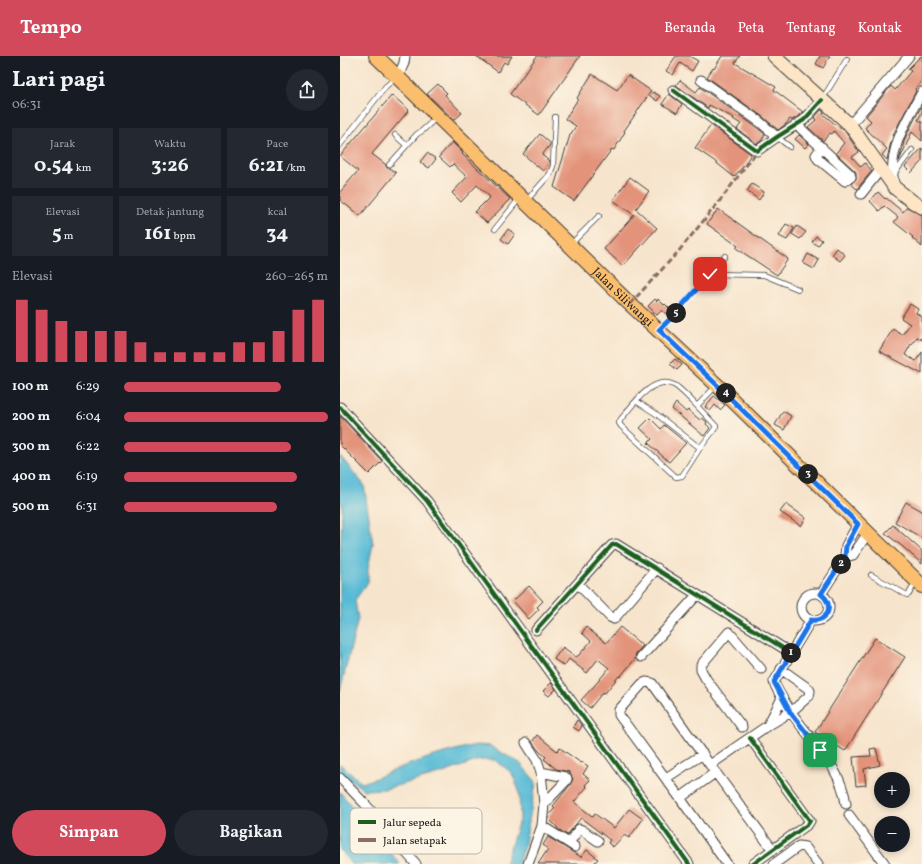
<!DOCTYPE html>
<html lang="id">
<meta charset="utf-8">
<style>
:root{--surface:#171b24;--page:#242831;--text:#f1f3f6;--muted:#9ea1a6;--accent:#d1495b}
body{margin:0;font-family:Vollkorn,serif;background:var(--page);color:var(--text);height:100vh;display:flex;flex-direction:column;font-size:15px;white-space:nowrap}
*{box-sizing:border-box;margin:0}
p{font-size:13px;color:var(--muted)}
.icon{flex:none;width:22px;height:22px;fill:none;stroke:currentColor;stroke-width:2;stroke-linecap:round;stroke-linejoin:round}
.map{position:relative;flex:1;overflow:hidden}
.sheet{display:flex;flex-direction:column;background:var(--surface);width:340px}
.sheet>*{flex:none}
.buttons{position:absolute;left:534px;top:716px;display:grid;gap:8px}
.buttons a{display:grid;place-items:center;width:36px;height:36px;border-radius:50%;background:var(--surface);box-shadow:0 2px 6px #0003;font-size:20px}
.pin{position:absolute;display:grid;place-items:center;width:34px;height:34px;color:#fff;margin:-17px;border-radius:8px;box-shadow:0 2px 6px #0006}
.km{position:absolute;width:20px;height:20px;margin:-10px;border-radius:50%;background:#222;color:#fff;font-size:11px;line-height:20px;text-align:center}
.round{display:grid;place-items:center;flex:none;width:42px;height:42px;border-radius:21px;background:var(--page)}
.overview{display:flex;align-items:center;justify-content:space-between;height:68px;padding:0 12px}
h1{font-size:22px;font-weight:700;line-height:30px}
.stats{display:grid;grid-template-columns:repeat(3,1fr);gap:6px;height:68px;padding:4px 12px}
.stats div{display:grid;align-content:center;border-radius:0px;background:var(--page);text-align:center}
.stats b{font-size:20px;font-weight:700}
.stats small{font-size:11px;font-weight:400}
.stats p{font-size:11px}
.chart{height:112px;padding:8px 12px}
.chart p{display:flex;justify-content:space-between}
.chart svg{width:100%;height:72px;margin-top:4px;stroke:var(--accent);stroke-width:6}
.primary-button{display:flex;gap:8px;margin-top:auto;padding:8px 12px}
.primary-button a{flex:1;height:46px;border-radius:24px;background:var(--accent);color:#fff;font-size:16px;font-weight:700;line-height:46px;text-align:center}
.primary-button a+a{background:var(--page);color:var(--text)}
ul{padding:0 12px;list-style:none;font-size:13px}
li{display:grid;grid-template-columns:64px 48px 1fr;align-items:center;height:30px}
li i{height:10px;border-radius:5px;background:var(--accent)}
header{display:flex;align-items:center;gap:24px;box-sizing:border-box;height:56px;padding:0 20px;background:var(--accent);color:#fff}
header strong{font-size:19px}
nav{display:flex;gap:22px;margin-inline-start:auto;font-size:14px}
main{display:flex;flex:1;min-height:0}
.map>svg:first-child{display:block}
.water{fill:#58bbd6;stroke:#3a6c79}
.building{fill:#e3937a}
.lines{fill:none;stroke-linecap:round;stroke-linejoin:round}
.lane-casing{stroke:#3d3a36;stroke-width:6}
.street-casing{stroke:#3d3a36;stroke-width:11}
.secondary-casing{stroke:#3d3a36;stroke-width:15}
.primary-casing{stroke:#3d3a36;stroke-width:16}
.lane{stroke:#fff;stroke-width:4.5}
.street{stroke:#fff;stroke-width:9}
.secondary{stroke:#fde5c5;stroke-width:13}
.primary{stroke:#fbbe6e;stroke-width:14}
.quiet{stroke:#8d6e63;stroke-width:3;stroke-dasharray:6 3;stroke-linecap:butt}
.cycleway-casing{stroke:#fcf5e5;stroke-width:6}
.cycleway{stroke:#1b5e20;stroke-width:4}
.route-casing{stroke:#fff;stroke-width:8}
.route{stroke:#1a73e8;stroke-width:5}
.labels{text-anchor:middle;stroke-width:4;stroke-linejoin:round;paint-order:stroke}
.street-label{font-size:12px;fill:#1c1c1c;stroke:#fcf5e5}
.key{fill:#fcf5e5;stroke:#b9b4a9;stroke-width:1}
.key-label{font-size:11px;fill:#1c1c1c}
</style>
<header>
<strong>Tempo</strong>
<nav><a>Beranda</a><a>Peta</a><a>Tentang</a><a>Kontak</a></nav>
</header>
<main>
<section class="sheet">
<div class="overview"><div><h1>Lari pagi</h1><p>06:31</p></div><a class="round"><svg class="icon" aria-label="share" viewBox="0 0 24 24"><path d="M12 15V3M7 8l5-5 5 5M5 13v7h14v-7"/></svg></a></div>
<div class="stats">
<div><p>Jarak</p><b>0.54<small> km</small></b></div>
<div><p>Waktu</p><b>3:26</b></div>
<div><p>Pace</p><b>6:21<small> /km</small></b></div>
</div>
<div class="stats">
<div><p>Elevasi</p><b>5<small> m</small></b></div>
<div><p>Detak jantung</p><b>161<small> bpm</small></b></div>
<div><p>kcal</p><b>34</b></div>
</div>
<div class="chart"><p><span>Elevasi</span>260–265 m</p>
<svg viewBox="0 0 160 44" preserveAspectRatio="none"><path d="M5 44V6M15 44V12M25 44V19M35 44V25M45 44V25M55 44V25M65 44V32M75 44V38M85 44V38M95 44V38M105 44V38M115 44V32M125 44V32M135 44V25M145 44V12M155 44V6"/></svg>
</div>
<ul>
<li><b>100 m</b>6:29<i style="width:77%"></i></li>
<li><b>200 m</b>6:04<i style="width:100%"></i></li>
<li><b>300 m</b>6:22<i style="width:82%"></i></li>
<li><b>400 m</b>6:19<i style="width:85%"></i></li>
<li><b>500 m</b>6:31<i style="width:75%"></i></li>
</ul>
<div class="primary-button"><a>Simpan</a><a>Bagikan</a></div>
</section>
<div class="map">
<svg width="582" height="808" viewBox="0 0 582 808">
<rect width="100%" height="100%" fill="#fcf5e5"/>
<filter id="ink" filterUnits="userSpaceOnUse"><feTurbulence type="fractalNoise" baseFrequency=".025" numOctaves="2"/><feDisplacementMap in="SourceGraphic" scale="8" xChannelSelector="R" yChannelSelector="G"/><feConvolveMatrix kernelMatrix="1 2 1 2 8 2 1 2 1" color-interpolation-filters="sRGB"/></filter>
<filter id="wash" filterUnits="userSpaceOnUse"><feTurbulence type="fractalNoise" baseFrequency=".012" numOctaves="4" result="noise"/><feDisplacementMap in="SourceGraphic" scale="16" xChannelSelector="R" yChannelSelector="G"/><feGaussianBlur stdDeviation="0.9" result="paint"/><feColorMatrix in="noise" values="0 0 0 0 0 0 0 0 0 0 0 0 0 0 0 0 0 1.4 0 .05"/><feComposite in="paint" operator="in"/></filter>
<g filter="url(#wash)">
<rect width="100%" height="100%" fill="#f7e4cc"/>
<path class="water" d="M0,400l24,29 9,59 -5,24v14l-13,18 3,19 -18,72v-115l2,-72 -2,-4z
M136,689l14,1 30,17 16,19 -11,61 -7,21h-13l15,-47 -1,-26 -7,-18 -17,-13h-16l-36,13 -58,16 -21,1 -24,-18v-8l22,19c14,-4 27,-11 40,-16 24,-9 50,-17 74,-22z
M0,736l60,72h-49l-11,-14z"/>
<g id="blocks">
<path class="building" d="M136,0h36l-5,8 -3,-2 -6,10z
M197,0h43l-41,59 -29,-21z
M336,0h13l9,5 -6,10 -12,-8 -7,12 -7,-4z
M382,0h18l-5,7 41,24 -2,3 29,22 -4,4 -7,4 -2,-1 -4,5 -8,6 -15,-13 -56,-40 6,-9 1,1z
M480,0h10l-7,12 -7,-4z
M581,0h1v25l-7,8 1,2 -22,42 -4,13 -3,14 -5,-5 5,-6 -22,-21 6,-7 -5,-5 25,-30 4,4 16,-19 -3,-2z
M252,18l25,16 11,-15 23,16 -27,40 1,1 -11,18 -2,-1 -38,52 -20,-14 16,-52 6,-9 -11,-7 13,-20 -1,-1z
M340,24l16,12 4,-5 56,40 9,7 -4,7 -4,3 -20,-15 4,-5 -8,-5 1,-1 -25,-13 -1,3 -32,-23z
M98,28l9,9 -2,2 17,18 -8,7 -27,-26z
M313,36l7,4 -3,5 -7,-5z
M329,38l13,10 -5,9 -15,-9z
M52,39l17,15 -37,44 13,10 2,4h3l6,5 -36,43 -20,-16v-8l18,-21 -18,-15z
M582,49v7l-4,8 4,2v19l-10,-9 -13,29 6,-23z
M481,54l3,2 -1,2 18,15 1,-1 2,2 15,22 -7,5 9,10 4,-4 7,8 -15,18 -6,-5 5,-5v-7l-20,-19 8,-10 -10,-12 -2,3 -2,-1 -7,8 -15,-14 8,-7 -2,-2z
M371,69l40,29 -6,10 -11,13 -21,-17 -18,-12z
M200,78l10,9v2l-8,10 7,6v2l-6,8 -20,-17z
M459,79l10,9 -4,4 -10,-9z
M112,86l11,11 -1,1 48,45 -23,24 -12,-11 15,-15 -13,-12 -16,17 -9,-9 15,-16 -14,-13 -3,3 -11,-10z
M582,92v13l-11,12 -6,-6z
M87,97l9,6 -7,9 -9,-6z
M290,121l19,14 -13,18 21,19 -34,38 -19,-17 30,-34 -21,-15z
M412,128l12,8 -5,8 -12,-9z
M538,136l7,7 1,-1 17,14 4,-5 15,8v32l-10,-9 1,-1 -19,-15 4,-5 -14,-11 -5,5 -9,-10z
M378,153l70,50 -11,16 -41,-27 2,-2 -31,-22z
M446,168l8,4 -7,12 -8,-4z
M457,170l9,6 -6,7 -8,-5z
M168,173l7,5 -7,10 -7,-5z
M476,180l6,4 -4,6 -6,-4z
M497,192l8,7 -5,6 -8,-6z
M468,198l11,6 -5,9 -11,-6z
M315,243l2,2 1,-2 6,6 1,-1 7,7 -4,5 -6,-6 -5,5 -9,-9z
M570,248l8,5 -2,4 6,4v23l-5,-3 -5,7h-1l-6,11 11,6 6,-9v22l-43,-23 14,-22 9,6 8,-11 -9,-6z
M335,303l7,6 -5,5 -7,-6z
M374,340l11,9 -5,5 -5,-5 -5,6 -5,-4z
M336,347l10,9 2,-2 12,10 2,-2 5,4 -1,2 4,4 -6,8 -32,-27z
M443,355l8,5 -7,14 -9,-5z
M0,360l42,45 -13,13 -29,-29z
M310,362l11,11 3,-4 22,18 -17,19 -21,-19 4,-4 -12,-11z
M566,446l16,9v27l-27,-16z
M446,448l20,14 -5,8 -21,-14z
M553,469l29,26v13l-19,-17 -18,-14z
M189,530l14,15 -6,6 2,2 -10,10 -16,-18z
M246,571l20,16 14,-16 23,19 -7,7 -1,6 -15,18 -1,-1 -14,17 -2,-1 -13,16 -9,-8 14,-15 14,-17 -11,-9 -11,14 -18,-14 -5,7 -10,-7 9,-12 13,10 3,-2 12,-14 -9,-8z
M535,582l30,19 -60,94 -30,-19z
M211,627l5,6 -7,7 -6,-5z
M237,664l5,6 -3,5 -6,-4z
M197,679l20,16 3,-3 21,15 1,-1 6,4 -5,8 7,6 -5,5 2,2 -13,15 19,15 2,-3 19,14 15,-19 14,10 -14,19 -5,-3 -11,12 -5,-4 2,-3 -29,-22 -14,17 -10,-7v-1l-8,-8v-4l6,-7 -2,-2 17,-21 3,-6 -4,-7 -13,-3 -12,-10 2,-2 -7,-6 -7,-9z
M536,692l4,17 -16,4 2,16 -10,1 -3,-29 18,-1 -1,-7z
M208,781l33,20 6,-7 11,9 -5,5h-55l10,-15 -5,-4z"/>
</g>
</g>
<g filter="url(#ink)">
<use href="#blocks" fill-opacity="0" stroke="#3d3a36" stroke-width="1"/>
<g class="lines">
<g class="lane-casing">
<path id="lane" d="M483,42l24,-39
M55,79l11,10
M437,81l13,10
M0,89l46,-59 10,-8
M49,109l28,-31 5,-3 15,-14
M554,118l18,-24
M187,144l23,-26 3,-8 2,-49
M155,173l24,-30
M231,188l28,-28
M370,218l54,1 34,14
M320,273l12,-12 53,-61
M296,345l19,12 45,35
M357,350l19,20 -2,4 -14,18 -18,28 -6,1 -55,-51 -2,-3 2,-4c11,-13 32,-45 53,-34 6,3 18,16 23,21l18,-19
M531,519l36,20 2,-1 6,-11"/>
</g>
<g class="street-casing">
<path id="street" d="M58,21l6,-14 1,-7
M361,24l59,42 17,15
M333,34l84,61 20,-14 27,-17 18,-20
M457,69l53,49 1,3 -6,4 -27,-22 -2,-4 6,-8
M510,69l59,-69
M554,127c-7,-34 13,-62 28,-91
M521,138l20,-25
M0,351l87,94 262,363
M505,501l8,-2 15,-22
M238,528l32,33 4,2 43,-51
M461 551a14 14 0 1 1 28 0a14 14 0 1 1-28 0Z
M481,538l24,-37 1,-11 12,-22
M471,564l-37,62c2,7 7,13 10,19 20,35 57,62 62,103
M196,574l76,-85 4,-1 175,109
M301,601l56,-62
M428,669l14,-27
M402,671l-36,-48 -5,-9v-5l28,-33 32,37
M410,682l60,83 -2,3 -55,40
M186,687l11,17 4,12 3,32 -2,22 -14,38
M370,709l57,-39 24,-14 18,-16 1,-5 -1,-2 -28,-20
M201,716l24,5 2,2 -1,2 -22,23
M0,722l26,27 50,59
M326,722l37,-24
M340,742l36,-26
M509,759l36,49
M202,770l33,21
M229,787l10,-14 3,1 16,11
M387,808l-47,-66 -61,-83v-5l23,-26 4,-2 6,1 58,82 63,85
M434,808l25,-18 6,1 13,17"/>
</g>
<g class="secondary-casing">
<path id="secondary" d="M434,0l76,69 45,63 18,14 9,5"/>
</g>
<g class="primary-casing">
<g id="primary">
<path id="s1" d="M36,0l254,248 87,81 205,201"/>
</g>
</g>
<use href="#lane" class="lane"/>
<use href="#street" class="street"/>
<use href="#secondary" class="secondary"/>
<use href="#primary" class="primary"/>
<path class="quiet" d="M290,248l48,-52 44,-54 35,-47"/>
<g class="cycleway-casing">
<path id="cycleway" d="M333,34l84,61 20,-14 27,-17 18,-20
M0,351l87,94 262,363
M196,574l76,-85 4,-1 175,109
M410,682l60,83 -2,3 -55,40"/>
</g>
<use href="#cycleway" class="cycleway"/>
</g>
</g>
<g class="lines" filter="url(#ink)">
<g class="route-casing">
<path id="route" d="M370,218l-38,43 -13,13 58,55 141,139 -12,22 -1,11 -24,37c14,10 7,29 -10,26l-37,62 16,30 30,38"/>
</g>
<use href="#route" class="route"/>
</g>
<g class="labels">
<g class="street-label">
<text dy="4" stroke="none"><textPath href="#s1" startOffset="345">Jalan Siliwangi</textPath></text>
</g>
</g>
<rect x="10" y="752" width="132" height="46" rx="6" class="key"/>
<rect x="18" y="764" width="18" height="4" fill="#1b5e20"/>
<rect x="18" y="782" width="18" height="4" fill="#8d6e63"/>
<g class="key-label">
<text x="43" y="770">Jalur sepeda</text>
<text x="43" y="788">Jalan setapak</text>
</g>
</svg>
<div class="buttons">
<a>+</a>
<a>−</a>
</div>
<div class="pin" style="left:480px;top:694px;background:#1e9e55"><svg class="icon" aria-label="arrive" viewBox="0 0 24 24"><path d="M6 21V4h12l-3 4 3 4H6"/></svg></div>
<div class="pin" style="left:370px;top:218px;background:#d93025"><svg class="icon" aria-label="check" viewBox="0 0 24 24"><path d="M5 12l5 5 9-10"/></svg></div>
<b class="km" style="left:451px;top:597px">1</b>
<b class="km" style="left:501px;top:508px">2</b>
<b class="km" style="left:468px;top:418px">3</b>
<b class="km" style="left:386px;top:337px">4</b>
<b class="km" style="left:336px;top:257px">5</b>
</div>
</main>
